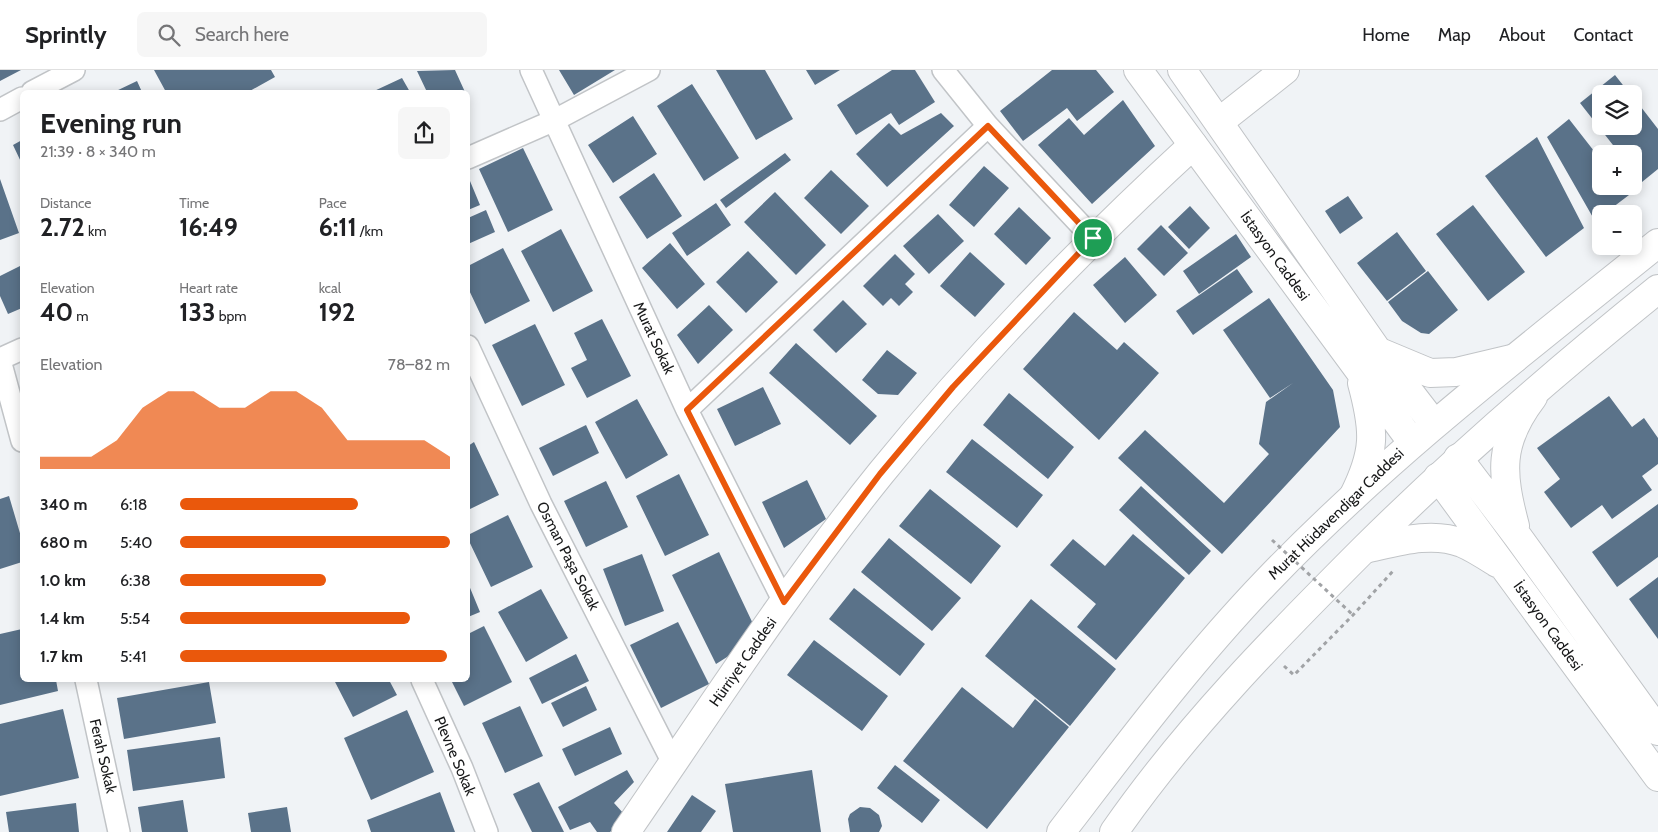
<!DOCTYPE html>
<meta charset="utf-8">
<style>
:root{--surface:#fff;--page:#f6f6f6;--text:#202124;--muted:#757577;--line:#e0e0e0;--accent:#ea580c}
body{margin:0;font-family:Cabin,sans-serif;background:var(--page);color:var(--text);height:100vh;display:flex;flex-direction:column;font-size:19px;white-space:nowrap}
*{box-sizing:border-box;margin:0}
p{font-size:16px;color:var(--muted)}
.icon{flex:none;width:28px;height:28px;fill:none;stroke:currentColor;stroke-width:2;stroke-linecap:round;stroke-linejoin:round}
.map{position:relative;flex:1;overflow:hidden}
.drawer{position:absolute;left:20px;top:20px;width:450px;height:592px;display:flex;flex-direction:column;background:var(--surface);border-radius:8px;box-shadow:0 2px 12px #0003}
.drawer>*{flex:none}
.tools{position:absolute;left:1592px;top:15px;display:grid;gap:10px}
.tools a{display:grid;place-items:center;width:50px;height:50px;border-radius:8px;background:var(--surface);box-shadow:0 2px 12px #0003;font-size:25px}
.pin{position:absolute;display:grid;place-items:center;width:42px;height:42px;color:#fff;margin:-21px;border:2px solid #fff;border-radius:50%;box-shadow:0 1px 5px #0007}
.round{display:grid;place-items:center;flex:none;width:52px;height:52px;border-radius:8px;background:var(--page)}
.headline{display:flex;align-items:center;justify-content:space-between;height:85px;padding:0 20px}
h1{font-size:28px;font-weight:700;line-height:38px}
.metrics{display:grid;grid-template-columns:repeat(3,1fr);gap:8px;height:85px;padding:5px 20px}
.metrics div{display:grid;align-content:center}
.metrics b{font-size:25px;font-weight:700}
.metrics small{font-size:14px;font-weight:400}
.metrics p{font-size:14px}
.chart{height:140px;padding:10px 20px}
.chart p{display:flex;justify-content:space-between}
.chart svg{width:100%;height:90px;margin-top:5px;fill:var(--accent);opacity:.7}
ul{padding:0 20px;list-style:none;font-size:16px}
li{display:grid;grid-template-columns:80px 60px 1fr;align-items:center;height:38px}
li i{height:12px;border-radius:6px;background:var(--accent)}
header{display:flex;align-items:center;gap:30px;box-sizing:border-box;height:70px;padding:0 25px;background:var(--surface);border-bottom:1px solid var(--line)}
header strong{font-size:24px}
nav{display:flex;gap:28px;margin-inline-start:auto;font-size:18px}
.search{width:350px;height:45px;background:var(--page);display:flex;align-items:center;gap:12px;box-sizing:border-box;padding:0 18px;border-radius:8px;color:var(--muted);font-size:19px}
.map>svg:first-child{display:block}
.building{fill:#5a7289}
.lines{fill:none;stroke-linecap:round;stroke-linejoin:round}
.street-casing{stroke:#c1c4c7;stroke-width:24}
.secondary-casing{stroke:#c1c4c7;stroke-width:30}
.primary-casing{stroke:#c1c4c7;stroke-width:30}
.highway-casing{stroke:#c1c4c7;stroke-width:30}
.path{stroke:#a1a3a6;stroke-width:3;stroke-dasharray:4 4;stroke-linecap:butt}
.street{stroke:#fff;stroke-width:21}
.secondary{stroke:#fff;stroke-width:28}
.primary{stroke:#fff;stroke-width:28}
.highway{stroke:#fff;stroke-width:28}
.path-bridge{stroke:#a1a3a6;stroke-width:3;stroke-dasharray:4 4;stroke-linecap:butt}
.route-casing{stroke:#fff;stroke-width:10}
.route{stroke:#ea580c;stroke-width:6}
.labels{text-anchor:middle;stroke-width:4;stroke-linejoin:round;paint-order:stroke}
.street-label{font-size:15px;fill:#171819;stroke:#fff}
</style>
<header>
<strong>Sprintly</strong>
<div class="search"><svg class="icon" aria-label="search" viewBox="0 0 24 24"><circle cx="10" cy="10" r="6"/><path d="M15 15l6 6"/></svg>Search here</div>
<nav><a>Home</a><a>Map</a><a>About</a><a>Contact</a></nav>
</header>
<div class="map">
<svg width="1658" height="762" viewBox="0 0 1658 762">
<rect width="100%" height="100%" fill="#f0f3f6"/>
<path class="building" d="M0,0h21l-21,11z
M154,0h117l4,7 -27,15h-82z
M455,0l10,22h-38l-10,-21z
M559,0h56l-41,25z
M716,0h49l28,49 -37,21z
M806,0h34l-25,15z
M892,0h23l20,32 -36,23 -8,-12 -35,22 -19,-30z
M1052,0h44l18,22 -37,29 -10,-13 -44,33 -23,-30z
M1615,5l15,19h-29v32h33v-28l24,31v40l-16,13 -8,-11v-17h-14l-40,-51z
M402,8l8,14h-38z
M137,11l5,11h-28z
M692,14l47,74 -35,23 -47,-75z
M1123,30l32,46 -63,58 -54,-59 31,-27 15,17z
M941,43l13,13 -67,61 -31,-33 33,-31 12,12z
M633,46l24,38 -44,29 -25,-38z
M1569,49l32,41v26h21l7,9 -25,19h-3l-6,7 -48,-84z
M1537,67l47,91 -38,29 -61,-81z
M22,70v24l-9,-19z
M523,78l30,62 -45,22 -29,-63z
M785,83l6,7 -65,48 -6,-8z
M984,96l25,22 -35,39 -25,-22z
M831,100l38,36 -28,28 -37,-36z
M654,103l28,43 -35,23 -28,-42z
M0,109l19,54 -19,7z
M470,111l10,24 -12,5v-28z
M775,122l51,53 -30,30 -52,-53z
M1348,126l15,22 -23,16 -15,-23z
M716,133l15,22 -44,31 -15,-23z
M1473,135l52,67 -37,29 -52,-67z
M1190,136l20,22 -21,21 -21,-22z
M1019,137l32,31 -25,27 -32,-31z
M486,140l9,22 -27,12v-26z
M938,144l26,27 -35,33 -26,-28z
M1161,155l27,28 -24,23 -27,-27z
M561,159l32,62 -40,21 -32,-61z
M1397,162l29,39 -39,30 -30,-38z
M1236,164l15,23 -52,37 -16,-23z
M670,173l35,41 -28,25 -35,-41z
M503,178l27,53 -45,23 -17,-36v-22z
M748,181l30,31 -32,31 -30,-31z
M970,182l35,32 -30,33 -35,-31z
M895,184l20,20 -10,10 8,8 -14,14 -8,-8 -8,8 -20,-20z
M1125,187l32,38 -32,28 -32,-38z
M22,195v43l-14,6 -8,-18v-20z
M1237,199l16,23 -60,43 -17,-24z
M1428,201l30,39 -29,24 -8,-1 -19,-12 -14,-19z
M1269,228l64,92 7,37 -118,127 -104,-96 27,-28 79,73 45,-49 -10,-10 7,-42 27,-19 -23,15 -47,-68z
M843,230l24,24 -31,29 -23,-23z
M709,235l24,25 -35,34 -21,-29z
M1074,242l43,38 7,-8 35,31 -60,67 -76,-71z
M602,249l29,57 -44,22 -16,-30 16,-8 -13,-27z
M535,254l30,61 -43,21 -30,-61z
M796,273l81,73 -27,29 -81,-72z
M887,280l30,23 -19,22 -20,-1 -16,-14z
M763,317l18,37 -46,22 -18,-37z
M1009,323l65,54 -26,32 -65,-54z
M1609,326l23,31 12,-9 14,20v26l-16,12 10,14 -40,29 -10,-14 -31,23 -27,-36 16,-13 -23,-31z
M637,329l31,56 -42,24 -31,-57z
M586,355l13,28 -46,23 -14,-28z
M972,369l71,56 -26,33 -71,-56z
M474,372l25,53 -31,15v-64z
M679,404l30,61 -44,21 -29,-60z
M807,410l19,39 -42,29 -22,-46z
M606,411l22,46 -42,20 -22,-46z
M1141,416l70,65 -22,24 -70,-65z
M930,419l71,57 -30,38 -72,-58z
M9,426l13,44v22l-22,7v-70z
M1658,434v53l-41,30 -25,-35z
M508,445l25,52 -42,20 -23,-48v-4z
M1133,464l52,44 -69,82 -39,-33 19,-23 -46,-39 23,-26 32,27z
M889,468l72,60 -29,33 -71,-59z
M719,482l36,76 -20,24 -19,12 -44,-89z
M642,484l22,57 -39,15 -22,-57z
M1658,507v62l-29,-40z
M468,513l12,29 -12,5z
M854,518l71,56 -25,32 -71,-57z
M541,519l27,49 -42,24 -28,-50z
M1031,529l85,70 -46,57 -85,-70z
M678,552l31,62 -48,24 -31,-63z
M484,556l28,56 -48,24 -13,-26h17v-46z
M22,559v51h34l2,11 -58,14v-71z
M814,570l74,56 -26,35 -75,-56z
M576,584l13,27 -47,23 -13,-26z
M334,610h55l8,15 -44,22z
M209,612l7,41 -92,16 -7,-41z
M586,616l11,24 -34,17 -12,-24z
M962,617l51,41 22,-29 34,28 -82,102 -84,-68z
M520,636l23,50 -38,17 -23,-50z
M63,639l16,69 -79,18v-72z
M407,640l27,62 -63,28 -27,-62z
M610,657l12,27 -47,22 -13,-27z
M220,667l5,41 -92,13 -6,-41z
M895,695l45,35 -18,23 -45,-35z
M627,700l7,12 -20,21 10,11 -5,10 -9,8h-13l-7,-10 -20,8 -12,-23z
M812,700l9,62h-88l-8,-48z
M539,712l25,50h-32l-19,-38z
M440,722l15,40h-84l-4,-12z
M692,725l24,16 -15,21h-34z
M183,730l5,32h-46l-4,-25z
M76,733l3,29h-70l-3,-20z
M287,737l4,25h-40l-3,-19z
M860,737l10,1 9,7 3,11 -3,6h-29l-2,-13 2,-5z"/>
<g class="lines">
<g class="street-casing">
<path id="street" d="M531,0l156,340 97,192
M943,0l45,56 105,112
M32,22l42,-22
M0,40l22,-12
M468,88l87,-38 94,-50
M468,276l73,158 132,259
M0,289l22,-10
M0,290l22,81
M687,340l301,-284
M86,610l33,152
M422,610l40,88 25,64"/>
</g>
<g class="secondary-casing">
<path id="secondary" d="M1219,52l66,-52
M626,762c83,-121 163,-245 255,-359 96,-118 200,-225 312,-328"/>
</g>
<g class="primary-casing">
<path id="primary" d="M1138,0l274,372
M1182,0l195,280 57,74
M1382,283l48,20 26,-1 59,-14
M1458,388l60,79 140,194
M1438,407l220,300
M1353,427c23,-45 22,-66 9,-114
M1515,456c-14,-53 -17,-83 18,-129
M1365,479c32,-7 66,-18 97,-6 12,5 24,13 35,20"/>
</g>
<g class="highway-casing">
<path id="highway" d="M1061,762c66,-86 131,-173 207,-252 119,-124 256,-229 390,-337
M1114,762c73,-105 161,-194 251,-284 94,-93 190,-176 293,-259"/>
</g>
<path class="path" d="M1284,596l10,9 59,-60 41,-45"/>
<use href="#street" class="street"/>
<use href="#secondary" class="secondary"/>
<use href="#primary" class="primary"/>
<use href="#highway" class="highway"/>
<path class="path-bridge" d="M1272,470l81,75"/>
</g>
<g class="lines">
<g class="route-casing">
<path id="route" d="M988,56l105,112 -140,149 -73,87 -96,128 -97,-192z"/>
</g>
<use href="#route" class="route"/>
</g>
<g class="labels">
<g class="street-label">
<text transform="translate(1275 186) rotate(54)" y="5">İstasyon Caddesi</text>
<text transform="translate(654 268) rotate(65)" y="5">Murat Sokak</text>
<text transform="translate(1336 444) rotate(-44)" y="5">Murat Hüdavendigar Caddesi</text>
<text transform="translate(568 486) rotate(63)" y="5">Osman Paşa Sokak</text>
<text transform="translate(1548 556) rotate(54)" y="5">İstasyon Caddesi</text>
<text transform="translate(743 592) rotate(-55)" y="5">Hürriyet Caddesi</text>
<text transform="translate(103 686) rotate(77)" y="5">Ferah Sokak</text>
<text transform="translate(455 686) rotate(67)" y="5">Plevne Sokak</text>
</g>
</g>
</svg>
<div class="tools">
<a><svg class="icon" aria-label="layers" viewBox="0 0 24 24"><path d="M12 4l9 5-9 5-9-5zM3 14l9 5 9-5"/></svg></a>
<a>+</a>
<a>−</a>
</div>
<div class="pin" style="left:1093px;top:168px;background:#1e9e55"><svg class="icon" aria-label="arrive" viewBox="0 0 24 24"><path d="M6 21V4h12l-3 4 3 4H6"/></svg></div>
<section class="drawer">
<div class="headline"><div><h1>Evening run</h1><p>21:39 · 8 × 340 m</p></div><a class="round"><svg class="icon" aria-label="share" viewBox="0 0 24 24"><path d="M12 15V3M7 8l5-5 5 5M5 13v7h14v-7"/></svg></a></div>
<div class="metrics">
<div><p>Distance</p><b>2.72<small> km</small></b></div>
<div><p>Time</p><b>16:49</b></div>
<div><p>Pace</p><b>6:11<small> /km</small></b></div>
</div>
<div class="metrics">
<div><p>Elevation</p><b>40<small> m</small></b></div>
<div><p>Heart rate</p><b>133<small> bpm</small></b></div>
<div><p>kcal</p><b>192</b></div>
</div>
<div class="chart"><p><span>Elevation</span>78–82 m</p>
<svg viewBox="0 0 160 44" preserveAspectRatio="none"><path d="M0 44V38L10 38L20 38L30 30L40 14L50 6L60 6L70 14L80 14L90 6L100 6L110 14L120 30L130 30L140 30L150 30L160 38V44z"/></svg>
</div>
<ul>
<li><b>340 m</b>6:18<i style="width:66%"></i></li>
<li><b>680 m</b>5:40<i style="width:100%"></i></li>
<li><b>1.0 km</b>6:38<i style="width:54%"></i></li>
<li><b>1.4 km</b>5:54<i style="width:85%"></i></li>
<li><b>1.7 km</b>5:41<i style="width:99%"></i></li>
</ul>
</section>
</div>
